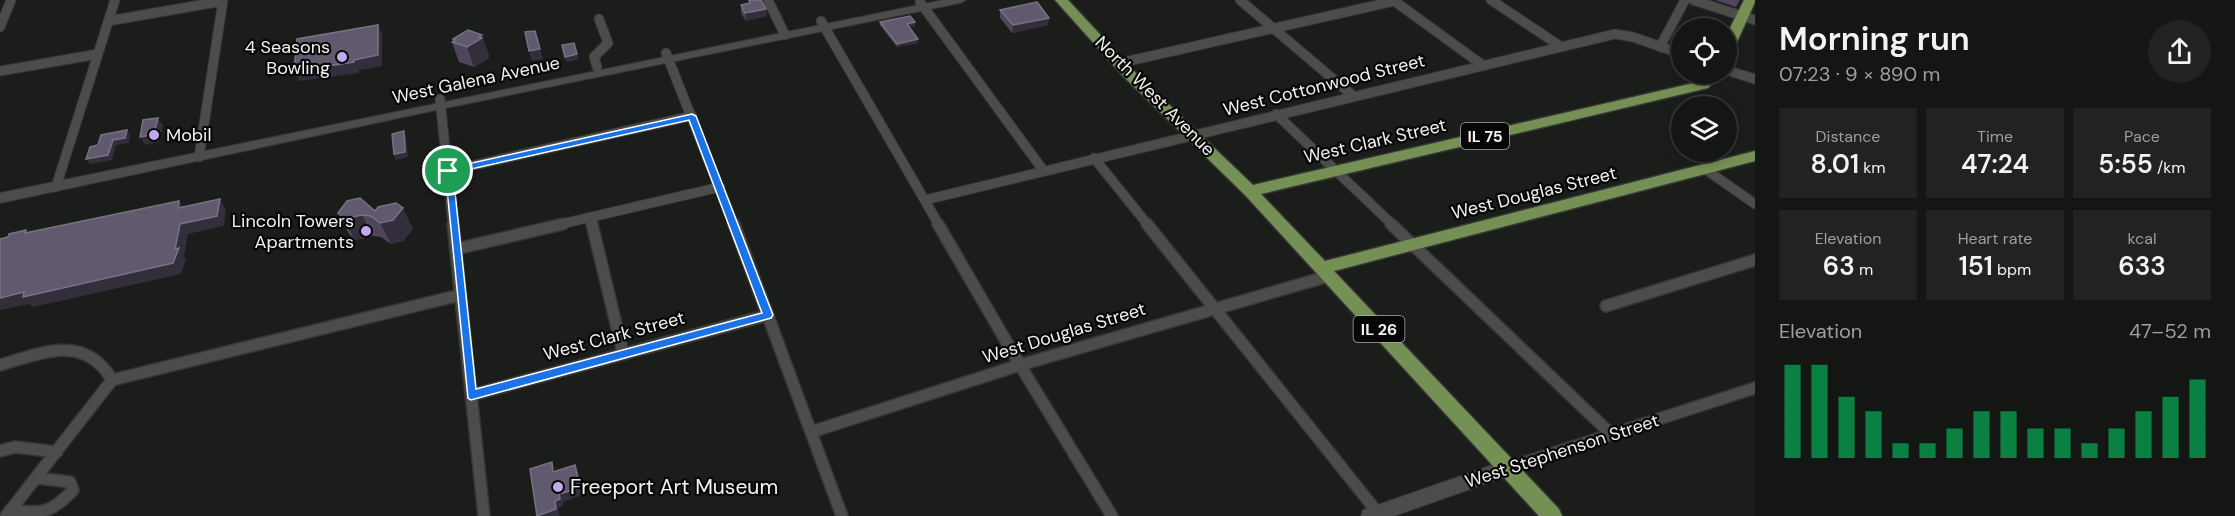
<!DOCTYPE html>
<meta charset="utf-8">
<style>
:root{--surface:#141614;--page:#212322;--text:#f1f3f6;--muted:#9d9fa0;--line:#333534;--accent:#0b8043}
body{margin:0;font-family:"DM Sans",sans-serif;background:var(--page);color:var(--text);height:100vh;display:flex;flex-direction:column;font-size:22px;white-space:nowrap}
*{box-sizing:border-box;margin:0}
p{font-size:20px;color:var(--muted)}
.icon{flex:none;width:33px;height:33px;fill:none;stroke:currentColor;stroke-width:2;stroke-linecap:round;stroke-linejoin:round}
.map{position:relative;flex:1;overflow:hidden}
.details{display:flex;flex-direction:column;background:var(--surface);width:480px}
.details>*{flex:none}
.fabs{position:absolute;left:1671px;top:18px;display:grid;gap:12px}
.fabs a{display:grid;place-items:center;width:66px;height:66px;border-radius:50%;background:var(--surface);box-shadow:0 3px 9px #0003,0 0 0 2px var(--line);font-size:30px}
.pin{position:absolute;display:grid;place-items:center;width:51px;height:51px;color:#fff;margin:-26px;border:3px solid #fff;border-radius:50%;box-shadow:0 2px 6px #0007}
.round{display:grid;place-items:center;flex:none;width:63px;height:63px;border-radius:32px;background:var(--page)}
.headline{display:flex;align-items:center;justify-content:space-between;height:102px;padding:0 24px}
h1{font-size:33px;font-weight:600;line-height:45px}
.figures{display:grid;grid-template-columns:repeat(3,1fr);gap:9px;height:102px;padding:6px 24px}
.figures div{display:grid;align-content:center;border-radius:0px;background:var(--page);text-align:center}
.figures b{font-size:26px;font-weight:600}
.figures small{font-size:16px;font-weight:400}
.figures p{font-size:16px}
.chart{height:168px;padding:12px 24px}
.chart p{display:flex;justify-content:space-between}
.chart svg{width:100%;height:108px;margin-top:6px;stroke:var(--accent);stroke-width:6}
main{display:flex;flex:1;min-height:0}
.map>svg:first-child{display:block}
.lines{fill:none;stroke-linecap:round;stroke-linejoin:round}
.street-far1-casing{stroke:#353634;stroke-width:11}
.street-casing{stroke:#353634;stroke-width:14}
.secondary-casing{stroke:#353634;stroke-width:2}
.primary-casing{stroke:#353634;stroke-width:3}
.street-far1{stroke:#4c4d4a;stroke-width:9}
.street{stroke:#4c4d4a;stroke-width:11}
.secondary{fill:#4c4d4a;fill-rule:evenodd}
.primary{fill:#759055;fill-rule:evenodd}
.wall{fill:#4f465e}
.shaded-wall{fill:#332e3c}
.building{fill:#61596e;stroke:#787182;stroke-width:1.5}
.route{fill:#1a73e8;stroke:#fff;stroke-width:1.5;fill-rule:evenodd}
.poi-dot{fill:#c4a7f1;stroke:#060706;stroke-width:2}
.labels{text-anchor:middle;stroke-width:4.5;stroke-linejoin:round;paint-order:stroke}
.shield{fill:#060706;stroke:#abacaa;stroke-width:1.5}
.shield-label{font-size:16px;font-weight:bold;fill:#f2f3f1}
.poi-label{font-size:18px;fill:#f2f3f1;stroke:#060706;text-anchor:end}
.street-label{font-size:18px;fill:#f2f3f1;stroke:#060706}
.near-poi-label{font-size:21px;fill:#f2f3f1;stroke:#060706;text-anchor:start}
</style>
<main>
<div class="map">
<svg width="1755" height="516" viewBox="0 0 1755 516">
<rect width="100%" height="100%" fill="#1b1d1a"/>
<g class="lines">
<g class="street-far1-casing">
<path id="street-far1" d="M768,0l17,35
M1240,0l112,95
M1393,0l88,64
M1491,0l69,46
M1693,0l62,20
M920,2l123,168
M108,21l115,-20
M821,21l118,204
M0,27l11,-27
M1660,47l25,-47
M666,53l68,172
M1120,63l275,-62
M597,67l-3,-10 14,-14 -9,-24
M1726,70l29,9
M0,71l98,-17
M440,99l13,126
M1276,114l117,111
M199,157l24,-157
M1094,158l54,67
M1705,169l50,35
M448,171l244,-55
M56,187l59,-187
M925,200l690,-166 18,3 49,17
M591,218l2,7
M557,225l163,-38"/>
</g>
<g class="street-casing">
<path id="street" d="M453,224l31,292
M592,224l31,129
M734,224l108,292
M938,224l82,141 92,151
M1147,224l231,289
M1391,224l221,211
M456,249l107,-25
M1606,306l149,-46
M0,365c42,-12 85,-32 112,15l348,-85
M472,395l296,-80
M811,432l209,-67 309,-89
M0,451l15,-4 42,5
M1507,468l248,-80
M10,510c31,4 41,4 63,-20l-3,-8 -33,-4
M6,516l106,-136"/>
</g>
<g class="secondary-casing">
<path id="secondary" d="M943,0h23l-6,3 -519,106 -441,94v-10z
M1507,460l6,2 3,6 -3,6 -119,42h-33l2,-6z"/>
</g>
<g class="primary-casing">
<path id="primary" d="M1055,0h13l66,71 119,114 445,-103 10,-8h14l-14,14 -447,106 64,67 430,-110v10l-421,110 225,238 3,7h-23l-294,-321 -121,-118z
M1744,0h11v2l-22,49 -7,4v-19z"/>
</g>
<use href="#street-far1" class="street-far1"/>
<use href="#street" class="street"/>
<use href="#secondary" class="secondary"/>
<use href="#primary" class="primary"/>
</g>
<path class="wall" d="M749,0l18,16 -21,5 -5,-8v-8l8,-2z
M1715,0h25l-4,7z
M1000,10l48,15 -36,8 -12,-15z
M880,22l35,4 -6,1 9,16 -21,4 -17,-22z
M453,39l36,16 -1,1 1,2 -15,9 -15,-5 -7,-20 2,-1z
M375,211l38,18 -10,12 -12,3 -10,-7 -8,-1 -18,4 -6,-6 -11,-21z"/>
<path class="shaded-wall" d="M766,9l1,7 -21,5 -1,-8z
M1049,18l-1,7 -36,8 1,-8z
M915,22v4l-8,1v-3z
M378,25l4,10v31l-23,4v3l-60,8 -5,-10z
M535,31l8,28 -11,2 -3,-10z
M482,35l7,20 -1,1 1,2 -15,9 -7,-20z
M918,39v4l-21,4v-3z
M577,54l2,5 -12,3 -2,-5z
M158,118l5,8 -4,16 -14,3 -5,-8z
M127,130l3,5 -1,8 -13,2 -4,15 -22,4 -4,-5z
M404,131l2,5 2,21 -12,3 -2,-6z
M220,199l6,11 -2,16 -36,8 -4,22 2,3 -5,15 -148,33 -4,-3 -29,6v-12l175,-49 5,-25z
M179,201l7,11 -8,-4z
M403,208l10,21 -10,12 -12,3 -11,-21z
M362,215l11,21 -18,4 -11,-21z
M575,465l3,7 5,23 -20,7v4l-5,2 2,8h-23l18,-15 4,-7z"/>
<path class="building" d="M749,0h12l5,9 -21,4 -4,-8 9,-2z
M1037,2l12,16 -36,7 -13,-15z
M910,16l5,6 -8,2 11,15 -21,5 -17,-22z
M378,25v30l-24,5v2l-60,9 3,-32z
M468,30l14,5 -3,2 3,1 -15,9 -15,-5 3,-2 -2,-1z
M535,31l5,18 -11,2 -4,-19z
M574,43l3,11 -12,3 -3,-12z
M158,118l-4,16 -14,3 3,-17z
M127,130l-2,8 -12,2 -5,15 -22,4 4,-12 8,-2 3,-10z
M404,131l1,21 -11,2 -2,-20z
M360,198l15,13 3,-4 18,-4 7,5 -10,12 -13,3 -9,-7 -9,-1 -18,4 -6,-6 9,-12z
M220,199l-3,17 -37,8 -5,25 4,-1 -6,15 -150,34 1,-5 -24,6v-59l8,-2 1,-3 17,-4 -1,3 154,-32 -1,7z
M552,462l1,10 22,-7 5,23 -21,6 1,5 -5,2 1,8 -19,7 -7,-47z"/>
<path class="route" d="M692,114l4,2 77,199 -2,3 -300,82 -3,-2 -23,-229zM689,120l73,193 -286,76 -23,-216z"/>
<g class="poi-dot">
<circle cx="342" cy="57" r="6"/>
<circle cx="154" cy="135" r="6"/>
<circle cx="366" cy="231" r="6"/>
<circle cx="558" cy="487" r="6"/>
</g>
<g class="labels">
<g class="shield">
<rect x="1461" y="123" width="48" height="26" rx="4.5"/>
<rect x="1353.5" y="316" width="51" height="26" rx="4.5"/>
</g>
<g class="shield-label">
<text x="1485" y="142">IL 75</text>
<text x="1379" y="335">IL 26</text>
</g>
<g class="poi-label">
<text x="330" y="53">4 Seasons<tspan x="330" dy="21">Bowling</tspan></text>
<text x="166" y="141" text-anchor="start">Mobil</text>
<text x="354" y="227">Lincoln Towers<tspan x="354" dy="21">Apartments</tspan></text>
</g>
<g class="street-label">
<text transform="translate(476 80) rotate(-12)" y="6">West Galena Avenue</text>
<text transform="translate(1324 85) rotate(-14)" y="6">West Cottonwood Street</text>
<text transform="translate(1155 96) rotate(45)" y="6">North West Avenue</text>
<text transform="translate(1375 141) rotate(-13)" y="6">West Clark Street</text>
<text transform="translate(1534 193) rotate(-14)" y="6">West Douglas Street</text>
<text transform="translate(1064 333) rotate(-17)" y="6">West Douglas Street</text>
<text transform="translate(614 336) rotate(-15)" y="6">West Clark Street</text>
<text transform="translate(1562 451) rotate(-18)" y="6">West Stephenson Street</text>
</g>
<g class="near-poi-label">
<text x="570" y="494">Freeport Art Museum</text>
</g>
</g>
</svg>
<div class="fabs">
<a><svg class="icon" aria-label="locate" viewBox="0 0 24 24"><circle cx="12" cy="12" r="6"/><path d="M12 2v4M12 18v4M2 12h4M18 12h4"/></svg></a>
<a><svg class="icon" aria-label="layers" viewBox="0 0 24 24"><path d="M12 4l9 5-9 5-9-5zM3 14l9 5 9-5"/></svg></a>
</div>
<div class="pin" style="left:448px;top:171px;background:#1e9e55"><svg class="icon" aria-label="arrive" viewBox="0 0 24 24"><path d="M6 21V4h12l-3 4 3 4H6"/></svg></div>
</div>
<section class="details">
<div class="headline"><div><h1>Morning run</h1><p>07:23 · 9 × 890 m</p></div><a class="round"><svg class="icon" aria-label="share" viewBox="0 0 24 24"><path d="M12 15V3M7 8l5-5 5 5M5 13v7h14v-7"/></svg></a></div>
<div class="figures">
<div><p>Distance</p><b>8.01<small> km</small></b></div>
<div><p>Time</p><b>47:24</b></div>
<div><p>Pace</p><b>5:55<small> /km</small></b></div>
</div>
<div class="figures">
<div><p>Elevation</p><b>63<small> m</small></b></div>
<div><p>Heart rate</p><b>151<small> bpm</small></b></div>
<div><p>kcal</p><b>633</b></div>
</div>
<div class="chart"><p><span>Elevation</span>47–52 m</p>
<svg viewBox="0 0 160 44" preserveAspectRatio="none"><path d="M5 44V6M15 44V6M25 44V19M35 44V25M45 44V38M55 44V38M65 44V32M75 44V25M85 44V25M95 44V32M105 44V32M115 44V38M125 44V32M135 44V25M145 44V19M155 44V12"/></svg>
</div>
</section>
</main>
